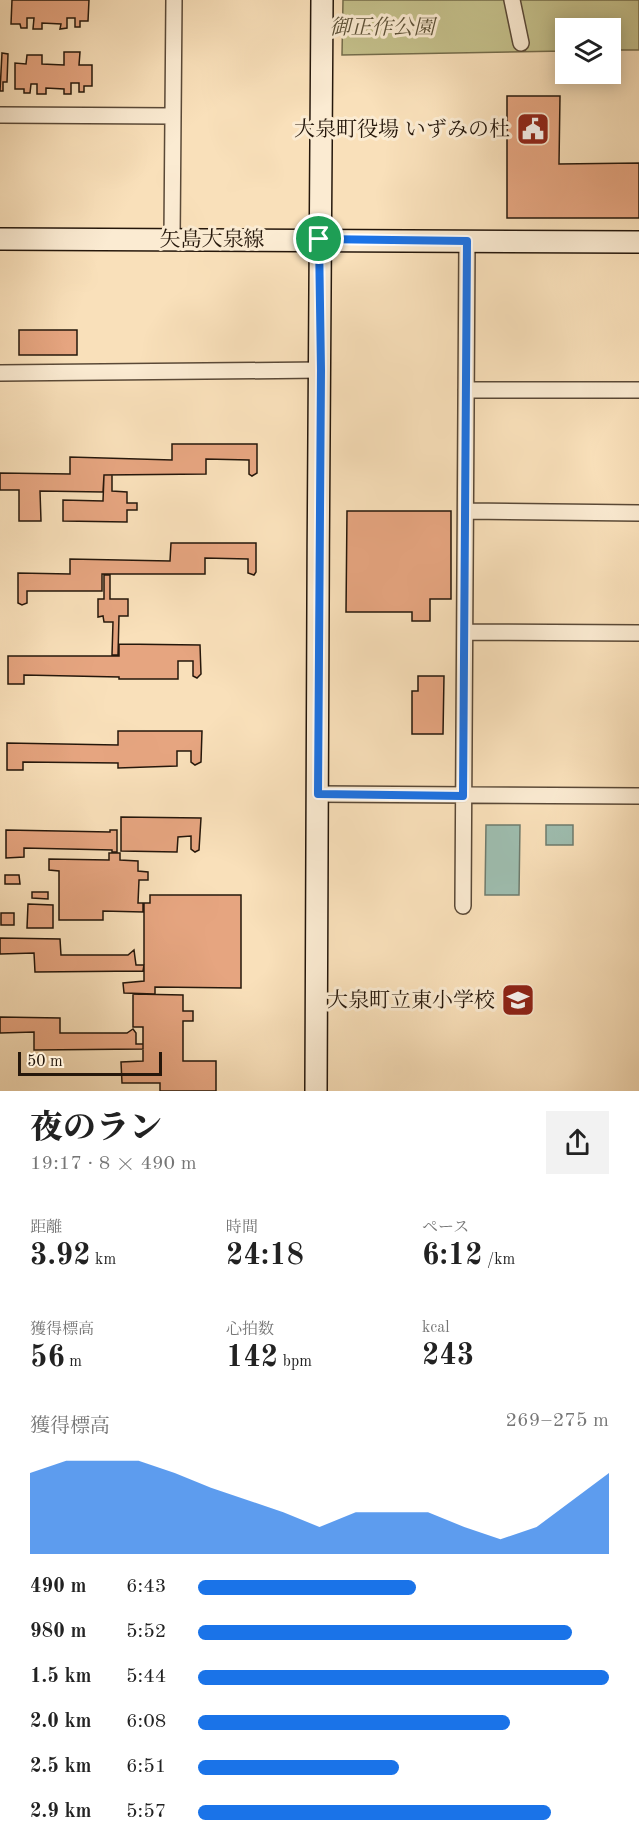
<!DOCTYPE html>
<html lang="ja">
<meta charset="utf-8">
<style>
:root{--surface:#fff;--page:#f2f2f2;--text:#222;--muted:#767676;--accent:#1a73e8}
body{margin:0;font-family:"Old Standard TT","Noto Serif JP",serif;background:var(--page);color:var(--text);height:100vh;display:flex;flex-direction:column;font-size:22px;white-space:nowrap}
*{box-sizing:border-box;margin:0}
p{font-size:20px;color:var(--muted)}
.icon{flex:none;width:33px;height:33px;fill:none;stroke:currentColor;stroke-width:2;stroke-linecap:round;stroke-linejoin:round}
.map{position:relative;height:1091px;overflow:hidden}
.panel{display:flex;flex-direction:column;background:var(--surface);flex:1}
.panel>*{flex:none}
.buttons{position:absolute;left:555px;top:18px;display:grid;gap:12px}
.buttons a{display:grid;place-items:center;width:66px;height:66px;border-radius:0px;background:var(--surface);box-shadow:0 3px 15px #0003;font-size:30px}
.scale{position:absolute;left:18px;bottom:15px;width:144px;box-sizing:border-box;padding-left:6px;border:3px solid #25170b;border-top:0;font-size:16px;line-height:21px;white-space:nowrap;color:#25170b;-webkit-text-stroke:4px #fbebd2;paint-order:stroke}
.pin{position:absolute;display:grid;place-items:center;width:51px;height:51px;color:#fff;margin:-26px;border:3px solid #fff;border-radius:50%;box-shadow:0 2px 6px #0007}
.round{display:grid;place-items:center;flex:none;width:63px;height:63px;border-radius:0px;background:var(--page)}
.summary{display:flex;align-items:center;justify-content:space-between;height:102px;padding:0 30px}
h1{font-size:33px;font-weight:800;line-height:45px}
.metrics{display:grid;grid-template-columns:repeat(3,1fr);gap:9px;height:102px;padding:6px 30px}
.metrics div{display:grid;align-content:center}
.metrics b{font-size:30px;font-weight:800}
.metrics small{font-size:16px;font-weight:400}
.metrics p{font-size:16px}
.chart{height:168px;padding:12px 30px}
.chart p{display:flex;justify-content:space-between}
.chart svg{width:100%;height:108px;margin-top:6px;fill:var(--accent);opacity:.7}
ul{padding:0 30px;list-style:none;font-size:20px}
li{display:grid;grid-template-columns:96px 72px 1fr;align-items:center;height:45px}
li i{height:15px;border-radius:8px;background:var(--accent)}
.map>svg:first-child{display:block}
.green{fill:#c4c08b;stroke:#746c4b;stroke-width:1.5}
.water{fill:#9ebdaf;stroke:#6e7b6d;stroke-width:1.5}
.building{fill:#e6a580;stroke:#25170b;stroke-width:1.5}
.lines{fill:none;stroke-linecap:round;stroke-linejoin:round}
.street-casing{stroke:#5a4937;stroke-width:18}
.secondary-casing{stroke:#25170b;stroke-width:24}
.street{stroke:#fbebd2;stroke-width:15}
.secondary{stroke:#fbebd2;stroke-width:21}
.route-casing{stroke:#fff;stroke-width:12}
.route{stroke:#1a73e8;stroke-width:8}
.labels{text-anchor:middle;stroke-width:6;stroke-linejoin:round;paint-order:stroke}
.park-label{font-size:21px;font-style:italic;fill:#5d5238;stroke:#fbebd2}
.poi-label{font-size:21px;fill:#25170b;stroke:#fbebd2;text-anchor:end}
.street-label{font-size:21px;fill:#25170b;stroke:#fbebd2}
</style>
<div class="map">
<svg width="639" height="1091" viewBox="0 0 639 1091">
<rect width="100%" height="100%" fill="#f9e0ba"/>
<filter id="stains"><feTurbulence type="fractalNoise" baseFrequency=".00333" numOctaves="4"/><feColorMatrix values="0 0 0 0 .2 0 0 0 0 .09 0 0 0 0 .02 0 0 0 .5 -.17"/></filter>
<radialGradient id="worn" r=".72"><stop offset=".6" stop-color="#630" stop-opacity="0"/><stop offset="1" stop-color="#630" stop-opacity=".3"/></radialGradient>
<path class="green" d="M343,0h296v50h-28l-1,-22h-44l-1,23 -223,4z"/>
<path class="water" d="M486,825h34l-1,70h-34z
M546,825h27v20h-27z"/>
<path class="building" d="M12,0h77l-1,21h-8v6h-5v-9h-8v10l-7,1 1,-5 -19,-1v6h-9l1,-11h-7v10h-6l-1,-4h-9z
M64,52h16l-1,13h13v21h-8v6h-5v-9h-8v11h-7v-5l-18,-1v6h-9v-10h-6l-1,9h-6v-4h-9v-26l11,1 1,-9h15v9l22,1z
M2,53l6,1 -1,28h-4v9h-3z
M507,96h53l-1,68 80,-1v55h-132z
M19,330h58v25h-58z
M172,444h85v29l-5,3 -3,-2v-14l-43,-1v15l-102,1 -1,17 -63,-1 1,30h-22v-31h-19v-17l70,1v-17l102,3z
M104,475h8v16l15,1v11h10v7h-10v12l-64,-1v-21l40,1z
M347,511h104v88h-21v22h-18v-9h-66z
M171,543h85v29l-2,3 -6,-2v-14l-43,-1v16h-103v17h-75v12l-5,2 -4,-2v-30l52,1v-15l100,2z
M104,575h6v24h18v17h-9l-1,39h-6l1,-33h-9l-1,-6 -5,1v-18h6z
M119,644l81,1 1,29 -4,4 -4,-2v-15h-15v18h-59v-2l-95,-2v9h-16v-28h111z
M418,676h26l-1,58h-31v-43h6z
M118,731h84l-1,31 -6,3 -4,-3v-11h-14v15l-59,2v-5l-95,-1v8h-16v-27l111,2z
M121,817l80,1 -2,32 -4,2 -4,-3v-13l-13,1 -1,15 -56,-1z
M6,830l104,2v-2h7v22h-5v-2l-88,-2v9l-18,1z
M109,853h11v7l18,1v10l10,1v8h-9l-1,23h5v9l-40,-1v9h-44v-49l-10,-1v-11l60,1z
M5,875h14l1,9h-15z
M32,892h16v7l-16,-1z
M150,895h91v93l-86,-1v7l-31,-1 -1,-10 21,-2v-78h6z
M28,904l25,1v23h-26z
M1,913h13v12h-13z
M0,938l60,1 1,16h67l6,-5 2,15h8l-1,6 -108,1 -1,-19 -34,1z
M133,994l50,1v16h10v10h-10v40h33v30h-56v-8h-38l-1,-21 22,-1v-34h-10z
M0,1017l60,1v15h67l6,-4 3,4v11h7v5l-109,1v-18l-34,1z"/>
<g class="lines">
<g class="street-casing">
<path id="street" d="M512,0l9,43
M0,115l173,1 -1,122
M173,116l1,-116
M0,373l321,-3
M466,390h173
M466,511l173,2
M465,632l174,1
M318,794l321,2
M463,906l4,-665"/>
</g>
<g class="secondary-casing">
<path id="secondary" d="M0,239l639,3
M316,1091c3,-364 1,-727 6,-1091"/>
</g>
<use href="#street" class="street"/>
<use href="#secondary" class="secondary"/>
</g>
<g class="lines">
<g class="route-casing">
<path id="route" d="M319,239l148,2 -4,555 -145,-2 3,-424z"/>
</g>
<use href="#route" class="route"/>
</g>
<defs>
<g id="civic-square" transform="scale(1.725)"><rect x="-9" y="-9" width="18" height="18" rx="4" fill="#8f2418" stroke="#fbebd2"/><path d="M-.6-6.5H3V-4.5H.6V-3L4-1V1h2V6H-6V1h2V-1L-.6-3ZM-1.2 2.5V6h2.4V2.5Z" fill="#fff"/></g>
<g id="school-square" transform="scale(1.725)"><rect x="-9" y="-9" width="18" height="18" rx="4" fill="#8f2418" stroke="#fbebd2"/><path d="M0-5L7-2L0 1L-7-2ZM-4 1L0 2.5L4 1V4Q0 6-4 4Z" fill="#fff"/></g>
</defs>
<g fill-rule="evenodd">
<use href="#civic-square" x="533" y="129"/>
<use href="#school-square" x="518" y="1000"/>
</g>
<g class="labels">
<g class="park-label">
<text x="382" y="34">御正作公園</text>
</g>
<g class="poi-label">
<text x="510" y="136">大泉町役場 いずみの杜</text>
<text x="495" y="1007">大泉町立東小学校</text>
</g>
<g class="street-label">
<text x="212" y="246">矢島大泉線</text>
</g>
</g>
<rect width="100%" height="100%" filter="url(#stains)"/>
<rect width="100%" height="100%" fill="url(#worn)"/>
</svg>
<div class="buttons">
<a><svg class="icon" aria-label="layers" viewBox="0 0 24 24"><path d="M12 4l9 5-9 5-9-5zM3 14l9 5 9-5"/></svg></a>
</div>
<div class="scale">50 m</div>
<div class="pin" style="left:319px;top:239px;background:#1e9e55"><svg class="icon" aria-label="arrive" viewBox="0 0 24 24"><path d="M6 21V4h12l-3 4 3 4H6"/></svg></div>
</div>
<section class="panel">
<div class="summary"><div><h1>夜のラン</h1><p>19:17 · 8 × 490 m</p></div><a class="round"><svg class="icon" aria-label="share" viewBox="0 0 24 24"><path d="M12 15V3M7 8l5-5 5 5M5 13v7h14v-7"/></svg></a></div>
<div class="metrics">
<div><p>距離</p><b>3.92<small> km</small></b></div>
<div><p>時間</p><b>24:18</b></div>
<div><p>ペース</p><b>6:12<small> /km</small></b></div>
</div>
<div class="metrics">
<div><p>獲得標高</p><b>56<small> m</small></b></div>
<div><p>心拍数</p><b>142<small> bpm</small></b></div>
<div><p>kcal</p><b>243</b></div>
</div>
<div class="chart"><p><span>獲得標高</span>269–275 m</p>
<svg viewBox="0 0 160 44" preserveAspectRatio="none"><path d="M0 44V11L10 6L20 6L30 6L40 11L50 17L60 22L70 27L80 33L90 27L100 27L110 27L120 33L130 38L140 33L150 22L160 11V44z"/></svg>
</div>
<ul>
<li><b>490 m</b>6:43<i style="width:53%"></i></li>
<li><b>980 m</b>5:52<i style="width:91%"></i></li>
<li><b>1.5 km</b>5:44<i style="width:100%"></i></li>
<li><b>2.0 km</b>6:08<i style="width:76%"></i></li>
<li><b>2.5 km</b>6:51<i style="width:49%"></i></li>
<li><b>2.9 km</b>5:57<i style="width:86%"></i></li>
</ul>
</section>
